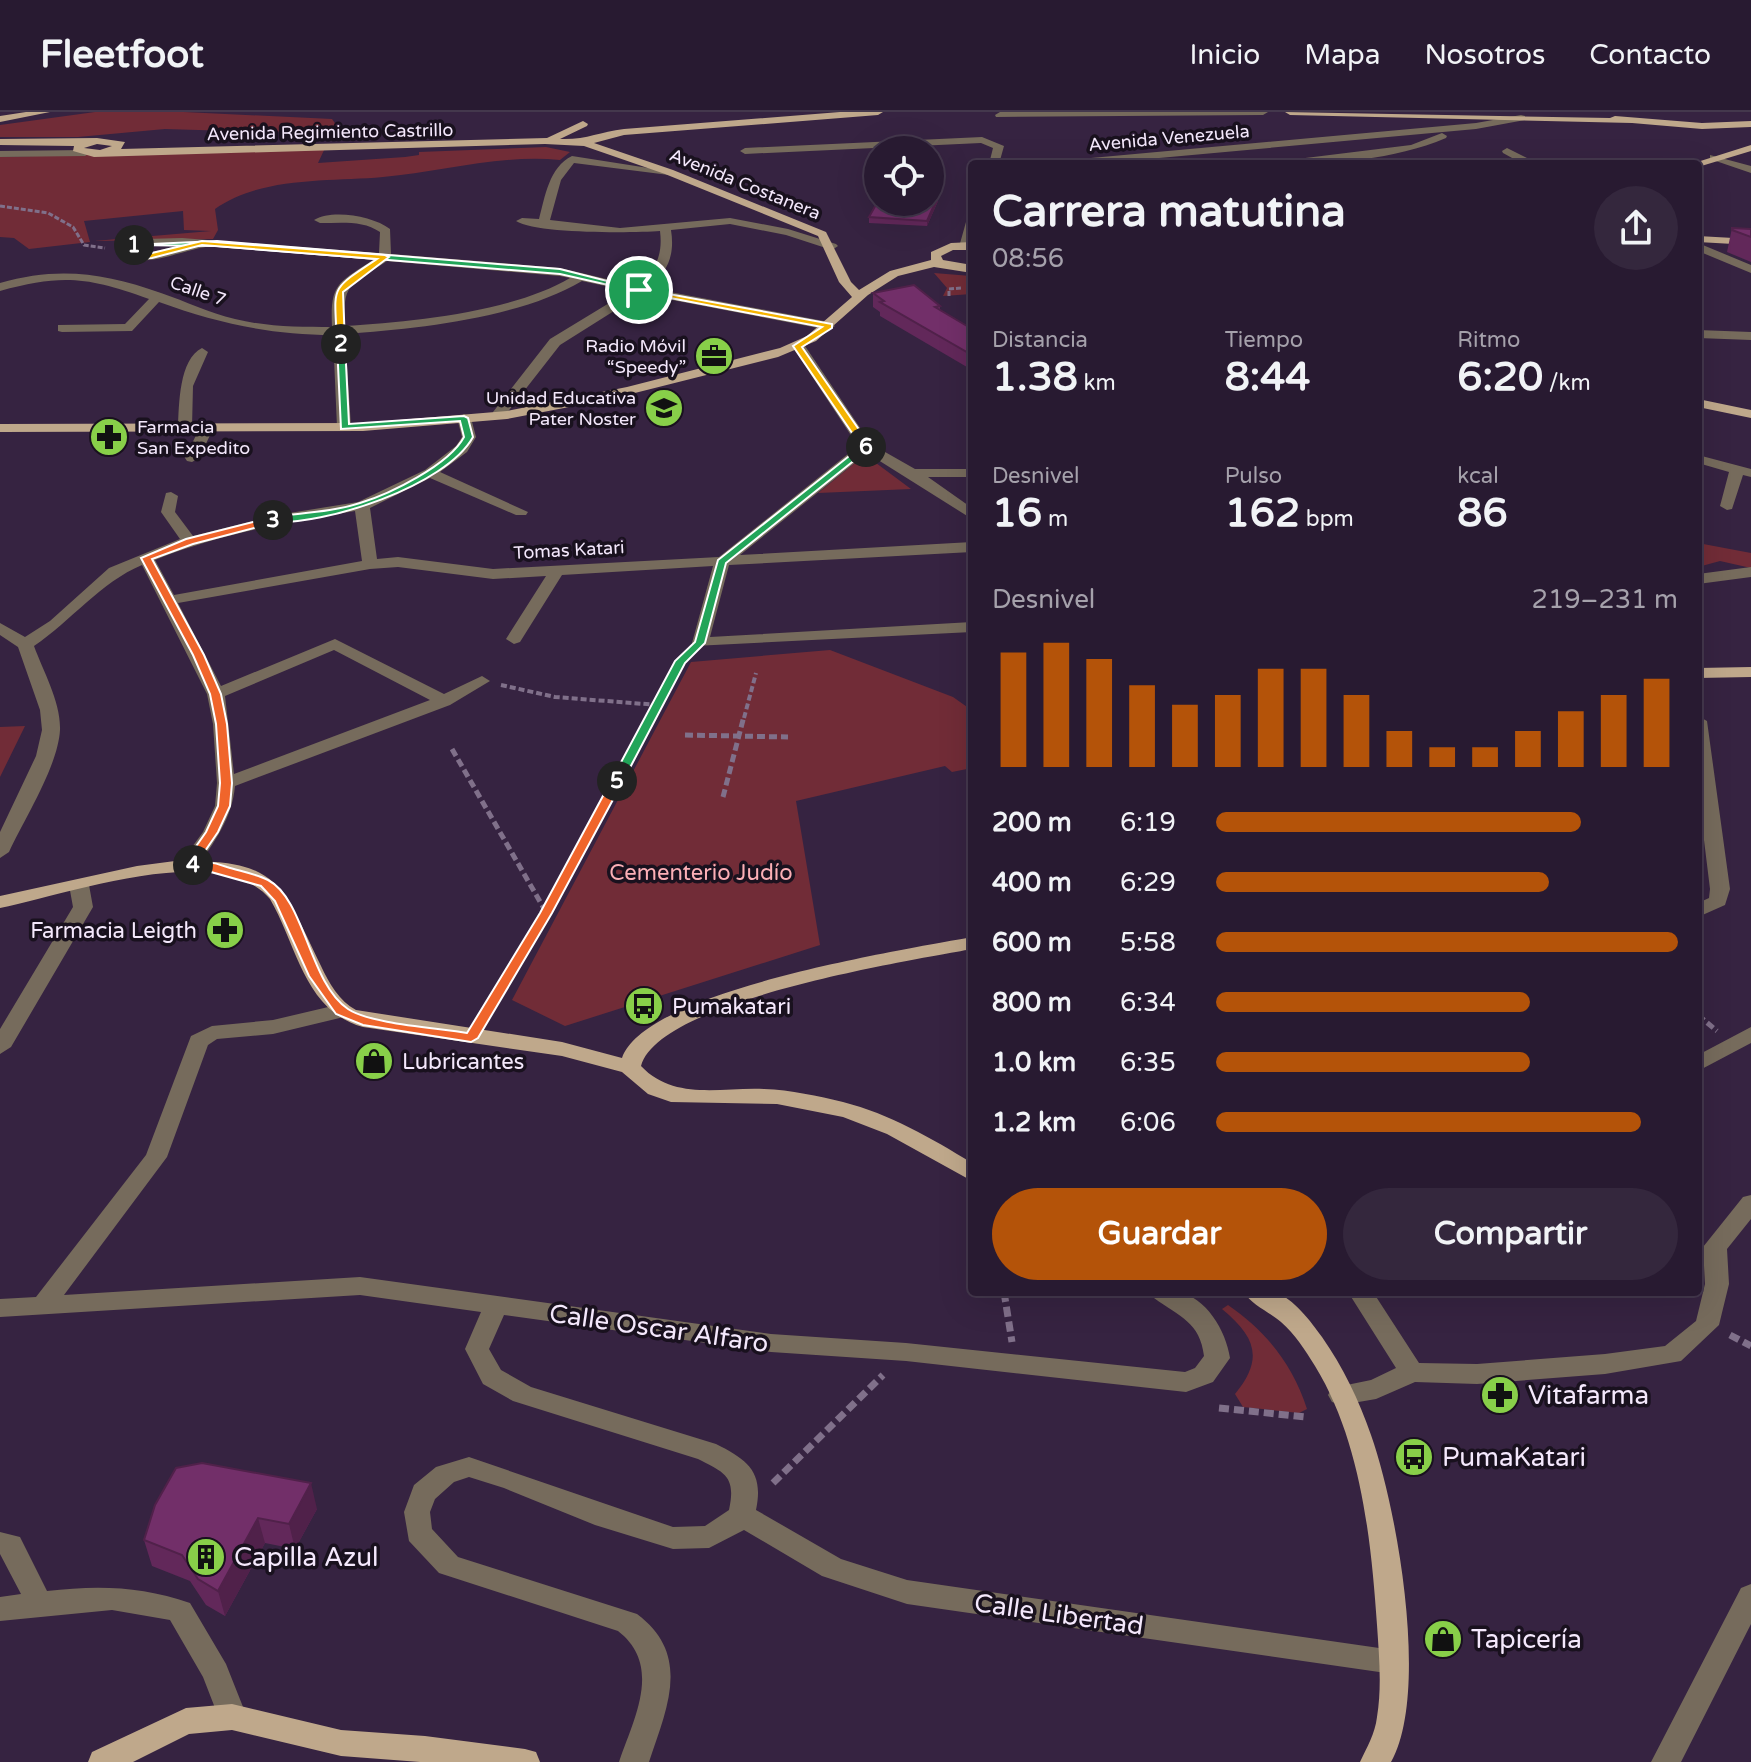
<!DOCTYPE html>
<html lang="es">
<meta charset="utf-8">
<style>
:root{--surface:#281a31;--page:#34273d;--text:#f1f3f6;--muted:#a5a1ab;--line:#44384d;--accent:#b45309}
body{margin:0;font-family:"Varela Round",sans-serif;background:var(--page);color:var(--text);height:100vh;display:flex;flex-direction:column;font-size:30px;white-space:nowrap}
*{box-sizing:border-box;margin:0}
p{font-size:26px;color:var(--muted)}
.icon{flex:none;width:44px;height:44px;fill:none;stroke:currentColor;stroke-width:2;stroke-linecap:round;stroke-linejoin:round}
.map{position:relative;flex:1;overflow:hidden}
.sheet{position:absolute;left:968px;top:48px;width:734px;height:1136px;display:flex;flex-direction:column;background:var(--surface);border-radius:8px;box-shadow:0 8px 32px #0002,0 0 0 2px var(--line)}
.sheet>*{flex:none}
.fabs{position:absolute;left:864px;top:24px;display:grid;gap:16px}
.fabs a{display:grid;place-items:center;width:80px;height:80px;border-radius:50%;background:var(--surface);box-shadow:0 8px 32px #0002,0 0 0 2px var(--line);font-size:40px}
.pin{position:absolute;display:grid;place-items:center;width:68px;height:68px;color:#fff;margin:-34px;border:4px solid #fff;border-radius:50%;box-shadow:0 2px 8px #0007}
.km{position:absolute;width:40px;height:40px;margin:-20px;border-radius:50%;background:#222;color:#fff;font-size:22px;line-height:40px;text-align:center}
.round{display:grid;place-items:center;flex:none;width:84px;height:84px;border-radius:42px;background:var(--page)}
.head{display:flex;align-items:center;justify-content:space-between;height:136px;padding:0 24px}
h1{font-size:44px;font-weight:700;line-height:60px}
.stats{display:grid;grid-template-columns:repeat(3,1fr);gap:12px;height:136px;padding:8px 24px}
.stats div{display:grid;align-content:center}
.stats b{font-size:40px;font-weight:700}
.stats small{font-size:22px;font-weight:400}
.stats p{font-size:22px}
.chart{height:224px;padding:16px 24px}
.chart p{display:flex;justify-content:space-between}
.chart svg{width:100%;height:144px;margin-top:8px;stroke:var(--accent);stroke-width:6}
.cta{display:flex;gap:16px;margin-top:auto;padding:16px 24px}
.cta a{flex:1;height:92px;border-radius:48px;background:var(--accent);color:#fff;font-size:32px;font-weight:700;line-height:92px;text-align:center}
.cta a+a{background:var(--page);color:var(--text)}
ul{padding:0 24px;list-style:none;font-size:26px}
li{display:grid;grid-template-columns:128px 96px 1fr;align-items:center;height:60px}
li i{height:20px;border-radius:10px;background:var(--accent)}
header{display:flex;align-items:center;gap:48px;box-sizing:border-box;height:112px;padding:0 40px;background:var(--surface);border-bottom:2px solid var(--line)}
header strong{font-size:38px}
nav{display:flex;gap:44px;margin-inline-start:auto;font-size:28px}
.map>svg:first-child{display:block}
.green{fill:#712c37}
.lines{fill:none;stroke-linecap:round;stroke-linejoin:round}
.path-far3{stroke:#80708a;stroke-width:3;stroke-dasharray:5 2;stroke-linecap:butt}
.path-far2{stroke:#80708a;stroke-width:4;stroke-dasharray:6 3;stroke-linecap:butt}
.path-far1{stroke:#80708a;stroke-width:5;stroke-dasharray:8 4;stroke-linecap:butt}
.path{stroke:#80708a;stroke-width:7;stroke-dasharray:10 5;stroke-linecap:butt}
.minor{fill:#766b5c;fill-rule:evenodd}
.major{fill:#bfa88b;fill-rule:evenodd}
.wall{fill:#62285a}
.shaded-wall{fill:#50214a}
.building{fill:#722f69;stroke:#50214a;stroke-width:2}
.split-1{fill:#22a559;stroke:#fff;stroke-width:2}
.split-2{fill:#f5b400;stroke:#fff;stroke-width:2}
.split-3{fill:#22a559;stroke:#fff;stroke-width:2}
.split-4{fill:#f0652b;stroke:#fff;stroke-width:2}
.split-5{fill:#f0652b;stroke:#fff;stroke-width:2}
.split-6{fill:#22a559;stroke:#fff;stroke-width:2}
.split-7{fill:#f5b400;stroke:#fff;stroke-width:2}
.labels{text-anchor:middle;stroke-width:7;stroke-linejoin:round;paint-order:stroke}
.far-street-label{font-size:18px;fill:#f4e8fc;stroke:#19111e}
.far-poi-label{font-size:18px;fill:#f4e8fc;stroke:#19111e;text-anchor:end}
.park-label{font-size:22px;fill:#fcafb6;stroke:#19111e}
.poi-label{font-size:22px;fill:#f4e8fc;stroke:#19111e;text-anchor:start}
.near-street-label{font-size:26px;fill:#f4e8fc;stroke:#19111e}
.near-poi-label{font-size:26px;fill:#f4e8fc;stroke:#19111e;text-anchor:start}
</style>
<header>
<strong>Fleetfoot</strong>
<nav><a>Inicio</a><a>Mapa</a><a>Nosotros</a><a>Contacto</a></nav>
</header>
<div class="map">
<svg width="1751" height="1650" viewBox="0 0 1751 1650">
<rect width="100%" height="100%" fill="#362341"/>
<path class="green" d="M95,0h89l148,7 7,10 -74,3 -100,-3 -87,8h-78v-12z
M546,35l24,5 -10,8c-59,-6 -119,12 -177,17 -55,5 -121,-1 -168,32l3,21 -5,9 -119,2 117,-10 -27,-1 -1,-19 -99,10 6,21 -61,7 -15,-11 -14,-1v-80l325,-9 -7,15 87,-6 14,-2v-3z
M934,161l37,3 1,18 -29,2 4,-8z
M855,351h21l35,26 -93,4z
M1698,431l53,10v15l-31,-7 -22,6z
M830,538l123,47 17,12 2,59 -20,4 -7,-6 -149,35 24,144 -255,81 -53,-26 179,-338z
M25,614l-25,51v-50z
M1228,1193c38,26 65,60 79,104l-8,4 -56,-6 -8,-13c29,-35 21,-57 -13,-85z"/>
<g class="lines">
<path class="path-far3" d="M0,94l48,7 25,14 11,18 21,3
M949,184v-7l12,-1"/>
<path class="path-far2" d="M501,573l54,12 103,8
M649,606l31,-57 7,-6
M744,606l12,-45"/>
<path class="path-far1" d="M685,623l103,2
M452,637l94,163
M723,685l21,-81
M485,903l61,-102 105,-197
M1698,903l19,16"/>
<path class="path" d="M1004,1180l8,50
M1730,1223l21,11
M1219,1296l87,9
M773,1371l110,-108"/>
<path class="minor" d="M1000,0h268l-5,3 -267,2 -1,-2z
M1521,3l4,1v4l-49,9 -383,35h-40l5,-3 418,-38z
M1442,21l5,3 -1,2c-52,22 -114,26 -170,26l5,-3 130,-16z
M982,25l22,9 -5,18h-10l4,-16 -12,-5 -236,11 -5,-3 5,-3z
M1507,36l28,14 1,2h-13l-20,-11 -1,-2z
M0,39l85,-1 5,3 -5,3 -85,1z
M1710,43l41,11v7l-41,-14z
M572,44l102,16 -5,3 -95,-12 -13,17 -11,40 70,8 110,-10 58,11 48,15 2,2 -6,4 -46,-15 -56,-11 -59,6c4,25 -3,41 -22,58l180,34 6,4 -6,4 -188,-36 -81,51 -57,73h-10v-6l57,-73 79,-48 -47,-10c-62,37 -165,48 -237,53l6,93 -7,4 -7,-4 -4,-92c-63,0 -116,-12 -174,-33l-27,29 -70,1 -4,-1v-6l67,-1 24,-25c-61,-22 -87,-25 -149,-8v-8c58,-17 105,-10 161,10 24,8 48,20 74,26 32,8 65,8 97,8 -2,-44 6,-44 41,-67l-156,-14c-32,0 -71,27 -101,7l4,-7 25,-7 37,-1 197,15 1,-21c-17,-12 -39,-9 -60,-9l-6,-3c18,-11 59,-4 76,9l1,25 169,14 76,18c20,-15 27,-31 24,-55 -27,2 -124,3 -144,-10l6,-3 17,1c6,-22 10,-52 33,-63zM157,133h25l-30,7 -23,-1zM387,149l173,15 10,2c-57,34 -159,44 -225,48 -3,-45 7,-41 42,-65z
M1432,47l4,1 1,4h-10z
M972,107l-3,26 -10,2 7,-25z
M1698,131l53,22v8l-53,-22z
M1698,218l53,2v8l-53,-2z
M798,230l5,1 68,101 44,25h57v8h-44l44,31v11l-105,-66 -127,102 232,-13v10l-243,13 -19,72 262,-15v10l-278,14 -2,-3 21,-77 -151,9 -42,67 -6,2 -8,-5 40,-63 -53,3 -95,-12 -28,2 -192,34 43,83 114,-47 109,55 38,-18 8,5 -40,24 -215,81c-3,33 -21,56 -39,83l-7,2 -10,-6 24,-33 12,-26 2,-23 -4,-59 -6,-30 -65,-129c-41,17 -71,56 -108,81 9,25 27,56 26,84 -2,36 -35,88 -51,122l-9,6v-26l36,-76 6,-26 -2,-20 -22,-63 -18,-12v-12l25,14 25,-16 59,-53 71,-29 -19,-27 5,-19 5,-1 7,4 -3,16 18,24 84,-21 81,-13 67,-32 31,-24 6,-9 -5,-19 7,-4 7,4 5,19 -9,15 -27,20 88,40 -2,3h-10l-86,-37 -60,30 7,51 21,-2 95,12 226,-12 139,-111 -66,-100zM355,399l7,50 -188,34 -19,-35c65,-26 131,-38 200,-49zM334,538l96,50 -196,74 -9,-78z
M202,236l6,4 -15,34 -1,41 -7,4 -7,-4c1,-22 1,-68 24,-79z
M207,311l7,4 -15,31 -7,4 -5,-1 -2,-3 15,-31z
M1698,343l53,14v8l-8,-2 -11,34 -5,1 -7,-4 9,-34 -31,-9z
M1751,455v10l-53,7v-10z
M1698,604l9,5 23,168 -5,16 -27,12v-14l11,-5 1,-9 -12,-98z
M79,767l10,6 4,22 -82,140 -11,7v-25l73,-122 -4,-22z
M341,892l10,7 -3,5 -75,18 -56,5 -9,6 -41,112 -103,138 296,-18 411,57 135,9 279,29 10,-4 9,-12c-4,-34 -24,-39 -50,-58l-3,-6c8,0 17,-1 26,0 29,4 49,39 53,66l-17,24 -27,10 -280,-31 -135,-9 -267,-37 -15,34 12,21 30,17 185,57c32,16 48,28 40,66l85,49 66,21 486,70 10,3 4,9 -4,9 -10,3 -486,-70 -85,-28 -78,-46 -35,18 -36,1 -78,-24 -91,-37 -35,-11 -15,5 -19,17 -5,13 2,17 26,28 179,57c55,41 30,94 12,148h-30c15,-44 44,-96 -1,-131l-179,-58 -30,-32 -5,-29 10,-27 22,-18 33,-10 204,70 32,-1 24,-16c7,-33 -3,-37 -31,-51l-185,-58 -30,-17 -18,-35 16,-37 -121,-17 -360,22v-18l36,-2 110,-142 45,-119 21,-10 61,-6z
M1751,915v16l-53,28v-16z
M1751,1083v24l-24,30 2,35 -10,41 -38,36 -76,13 -128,10 -62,-2 -39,17 -35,6 -9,-3 -4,-7 4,-7 39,-8 25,-12 -48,-76h25l46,71 58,1 128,-10 60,-8 31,-25 9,-37 -2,-37 40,-50z
M0,1420l20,5 27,54c50,-6 95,-5 143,12l36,61 21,53 -5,9 -10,4 -10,-4 -19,-49 -33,-57 -58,-10 -112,11v-24l21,-3 -21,-40z
M1751,1472v40l-70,138h-30l90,-174z"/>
<path class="major" d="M26,0h24l-50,10v-6z
M840,0h43l-5,3 -254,20 -30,8 79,27 153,62 25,50 8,8 31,-19 41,-11v-8l20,-9 21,-1v8h-19l-12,6 2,4 29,5v8l-38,-6 -36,9 -30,19 -52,46 -38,16 -167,42 -104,20 -144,12 -363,1v-8l363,-1 144,-12 120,-24 153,-39 27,-12 45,-39 -13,-15 -21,-46 -153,-62 -81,-28 -39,-2 -451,13 -21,-6 1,-5 -74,-1v-6l97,-1 28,4 -4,7 426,-11 36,-17 5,3 -1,2 -27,13c26,1 39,-7 64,-10zM97,32l15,2 -12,4 -16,-2z
M1285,0l325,6 5,-2 87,7 49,-2v6l-49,2 -70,-6 -342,-8z
M1751,33v6l-53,16v-3h-7z
M1698,124l53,3v6l-53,-3z
M1698,287l53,11v8l-53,-11z
M1751,555v10l-53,1v-10z
M175,749c104,-2 105,20 146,105 8,17 18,35 35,44l206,32 60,16c23,-68 281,-108 350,-121v12c-64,12 -313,51 -331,117 33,35 80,21 123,23 27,1 54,7 79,13 47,12 88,36 129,61v18l-85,-47 -44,-17 -66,-13 -106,-2 -23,-8 -26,-22 -60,-16 -199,-29c-59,-16 -66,-82 -93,-128 -50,-60 -205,-4 -270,9v-12l137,-30z
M1244,1180c9,0 22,-2 30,0 20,6 37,30 48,45 21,30 37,63 49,98 26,73 59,258 20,327h-31c7,-15 15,-28 17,-45 5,-30 2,-62 0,-92 -6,-86 -16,-184 -62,-259 -10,-16 -20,-32 -34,-44 -11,-10 -30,-17 -37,-30z
M232,1592l109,26 84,6 100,13 11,3 4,10h-120l-79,-6 -109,-26 -43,4 -56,28h-45l4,-10 94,-44z"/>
</g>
<path class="wall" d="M938,89l-11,25 -58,-3v-6z
M1732,116l19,1v33l-24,-10z
M873,181l67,13v4l32,19v41l-92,-54v-4l-7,-5z
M155,1393l162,4 -22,40 -30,-6 -40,73 -19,-11 -16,-24 -38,-15 -8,-26z"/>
<path class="shaded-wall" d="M938,84v5l-11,25v-5z
M311,1371l6,26 -22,40 -6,-25z
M258,1406l7,25 -40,73 -7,-25z"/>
<path class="building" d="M930,83l8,1 -11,25 -58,-4 9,-16v1h52z
M1732,116l19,1v8l-19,-7z
M914,173l26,21 -5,1 37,22v26l-92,-53 4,-1 -11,-8z
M202,1351l109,20 -22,41 -31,-6 -40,73 -20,-12 -16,-24 -38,-15 11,-35 21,-37z"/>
<path class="split-1" d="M217,129l343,28 83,21 -4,2 -79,-18 -343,-28 -87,-1z"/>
<path class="split-2" d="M202,129l183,14 4,2 -46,35 2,52 -4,2 -4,-2c-2,-59 -10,-52 40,-85l-175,-14 -50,13 -21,1 -13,-6 3,-6 13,-4 2,4 -10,5 26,1z"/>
<path class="split-3" d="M341,229l4,3 4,80 115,-8 4,2 5,19c-27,49 -149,89 -203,85l3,-5c28,-4 60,-5 87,-14 30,-9 89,-38 104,-66l-4,-16 -119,8 -4,-85z"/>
<path class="split-4" d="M273,405l4,5 -84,22 -41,15 52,96 17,39 6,30 5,59 -2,23 -12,26 -21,31 2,2 -10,4 -6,-4 23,-33 12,-26 2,-23 -4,-59 -6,-30 -17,-39 -52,-97 45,-19z"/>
<path class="split-5" d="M617,665l6,4 -71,132 -74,125 -7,4 -108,-17 -27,-11 -27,-38 -34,-75 -14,-15 -75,-21c10,-7 30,-2 41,2 13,4 29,7 41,13 37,19 41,103 80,129 22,15 91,19 119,24l73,-120 71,-132z"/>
<path class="split-6" d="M863,333l8,2 -145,116 -21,80 -20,20 -62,118 -10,2 -2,-2 64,-120 20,-19 23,-82z"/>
<path class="split-7" d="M636,176l196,36v4l-30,19 69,100 -8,2 -70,-103 29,-19 -183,-35z"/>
<defs>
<g id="office-disc" transform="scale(2)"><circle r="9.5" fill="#88cf49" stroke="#19111e"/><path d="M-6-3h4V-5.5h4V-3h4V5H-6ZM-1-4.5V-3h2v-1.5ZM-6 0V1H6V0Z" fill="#111"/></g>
<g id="school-disc" transform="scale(2)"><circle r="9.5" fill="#88cf49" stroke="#19111e"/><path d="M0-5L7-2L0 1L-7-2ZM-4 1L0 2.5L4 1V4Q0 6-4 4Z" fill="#111"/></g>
<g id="pharmacy-disc" transform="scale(2)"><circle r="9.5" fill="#88cf49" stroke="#19111e"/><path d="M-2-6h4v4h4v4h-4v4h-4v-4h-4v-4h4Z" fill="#111"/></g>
<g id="bus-disc" transform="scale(2)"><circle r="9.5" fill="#88cf49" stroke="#19111e"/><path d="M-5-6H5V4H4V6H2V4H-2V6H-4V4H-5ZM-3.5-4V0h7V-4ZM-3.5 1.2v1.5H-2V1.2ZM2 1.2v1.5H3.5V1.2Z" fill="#111"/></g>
<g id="shop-disc" transform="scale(2)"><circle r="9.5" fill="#88cf49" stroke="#19111e"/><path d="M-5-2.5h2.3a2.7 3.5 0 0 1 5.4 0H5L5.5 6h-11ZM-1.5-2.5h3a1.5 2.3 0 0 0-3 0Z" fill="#111"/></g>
<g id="building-disc" transform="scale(2)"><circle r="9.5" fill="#88cf49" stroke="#19111e"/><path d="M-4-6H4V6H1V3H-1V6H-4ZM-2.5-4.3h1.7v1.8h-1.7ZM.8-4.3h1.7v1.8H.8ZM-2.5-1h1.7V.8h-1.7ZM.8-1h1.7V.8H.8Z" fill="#111"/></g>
</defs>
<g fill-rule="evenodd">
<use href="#office-disc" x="714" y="244"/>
<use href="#school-disc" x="664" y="296"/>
<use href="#pharmacy-disc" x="109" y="325"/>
<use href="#pharmacy-disc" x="225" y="818"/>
<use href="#bus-disc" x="644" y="894"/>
<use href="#shop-disc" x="374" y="949"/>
<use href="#pharmacy-disc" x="1500" y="1283"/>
<use href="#bus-disc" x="1414" y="1345"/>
<use href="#building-disc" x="206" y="1445"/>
<use href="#shop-disc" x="1443" y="1527"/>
</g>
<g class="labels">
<g class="far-street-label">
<text transform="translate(330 20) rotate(-1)" y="6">Avenida Regimiento Castrillo</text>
<text transform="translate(1169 26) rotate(-5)" y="6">Avenida Venezuela</text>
<text transform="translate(745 72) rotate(22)" y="6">Avenida Costanera</text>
<text transform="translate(198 179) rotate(19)" y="6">Calle 7</text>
<text transform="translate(569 438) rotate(-3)" y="6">Tomas Katari</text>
</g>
<g class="far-poi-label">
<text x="686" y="240">Radio Móvil<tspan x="686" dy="21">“Speedy”</tspan></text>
<text x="636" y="292">Unidad Educativa<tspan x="636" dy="21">Pater Noster</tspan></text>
<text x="137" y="321" text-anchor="start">Farmacia<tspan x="137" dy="21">San Expedito</tspan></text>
</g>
<g class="park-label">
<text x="701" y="768">Cementerio Judío</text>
</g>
<g class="poi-label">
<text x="197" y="826" text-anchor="end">Farmacia Leigth</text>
<text x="672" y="902">Pumakatari</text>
<text x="402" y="957">Lubricantes</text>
</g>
<g class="near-street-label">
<text transform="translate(659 1216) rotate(8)" y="9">Calle Oscar Alfaro</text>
<text transform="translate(1059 1502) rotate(8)" y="9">Calle Libertad</text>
</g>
<g class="near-poi-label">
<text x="1528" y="1292">Vitafarma</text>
<text x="1442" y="1354">PumaKatari</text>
<text x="234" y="1454">Capilla Azul</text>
<text x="1471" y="1536">Tapicería</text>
</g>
</g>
</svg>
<div class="fabs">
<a><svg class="icon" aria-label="locate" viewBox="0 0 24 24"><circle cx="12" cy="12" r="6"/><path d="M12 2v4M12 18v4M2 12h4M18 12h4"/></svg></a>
</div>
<div class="pin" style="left:639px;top:178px;background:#1e9e55"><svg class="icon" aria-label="arrive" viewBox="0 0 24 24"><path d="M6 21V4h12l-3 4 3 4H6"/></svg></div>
<b class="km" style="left:134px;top:133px">1</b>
<b class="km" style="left:341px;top:232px">2</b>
<b class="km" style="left:273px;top:408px">3</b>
<b class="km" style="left:193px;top:753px">4</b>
<b class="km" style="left:617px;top:669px">5</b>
<b class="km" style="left:866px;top:335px">6</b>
<section class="sheet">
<div class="head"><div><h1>Carrera matutina</h1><p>08:56</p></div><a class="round"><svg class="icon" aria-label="share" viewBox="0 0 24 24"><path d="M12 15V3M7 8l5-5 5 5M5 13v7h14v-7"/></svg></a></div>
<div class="stats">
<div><p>Distancia</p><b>1.38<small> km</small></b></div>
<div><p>Tiempo</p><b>8:44</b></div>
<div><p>Ritmo</p><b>6:20<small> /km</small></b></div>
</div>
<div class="stats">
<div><p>Desnivel</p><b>16<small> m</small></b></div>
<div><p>Pulso</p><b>162<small> bpm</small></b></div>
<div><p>kcal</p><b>86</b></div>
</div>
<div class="chart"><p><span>Desnivel</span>219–231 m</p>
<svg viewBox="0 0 160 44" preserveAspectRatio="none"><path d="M5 44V9M15 44V6M25 44V11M35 44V19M45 44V25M55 44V22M65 44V14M75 44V14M85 44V22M95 44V33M105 44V38M115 44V38M125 44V33M135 44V27M145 44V22M155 44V17"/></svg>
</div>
<ul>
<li><b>200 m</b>6:19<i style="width:79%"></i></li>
<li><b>400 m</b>6:29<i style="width:72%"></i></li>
<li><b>600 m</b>5:58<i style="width:100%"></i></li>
<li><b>800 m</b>6:34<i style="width:68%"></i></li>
<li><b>1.0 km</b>6:35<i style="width:68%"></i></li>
<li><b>1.2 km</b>6:06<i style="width:92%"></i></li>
</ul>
<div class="cta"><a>Guardar</a><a>Compartir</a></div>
</section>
</div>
